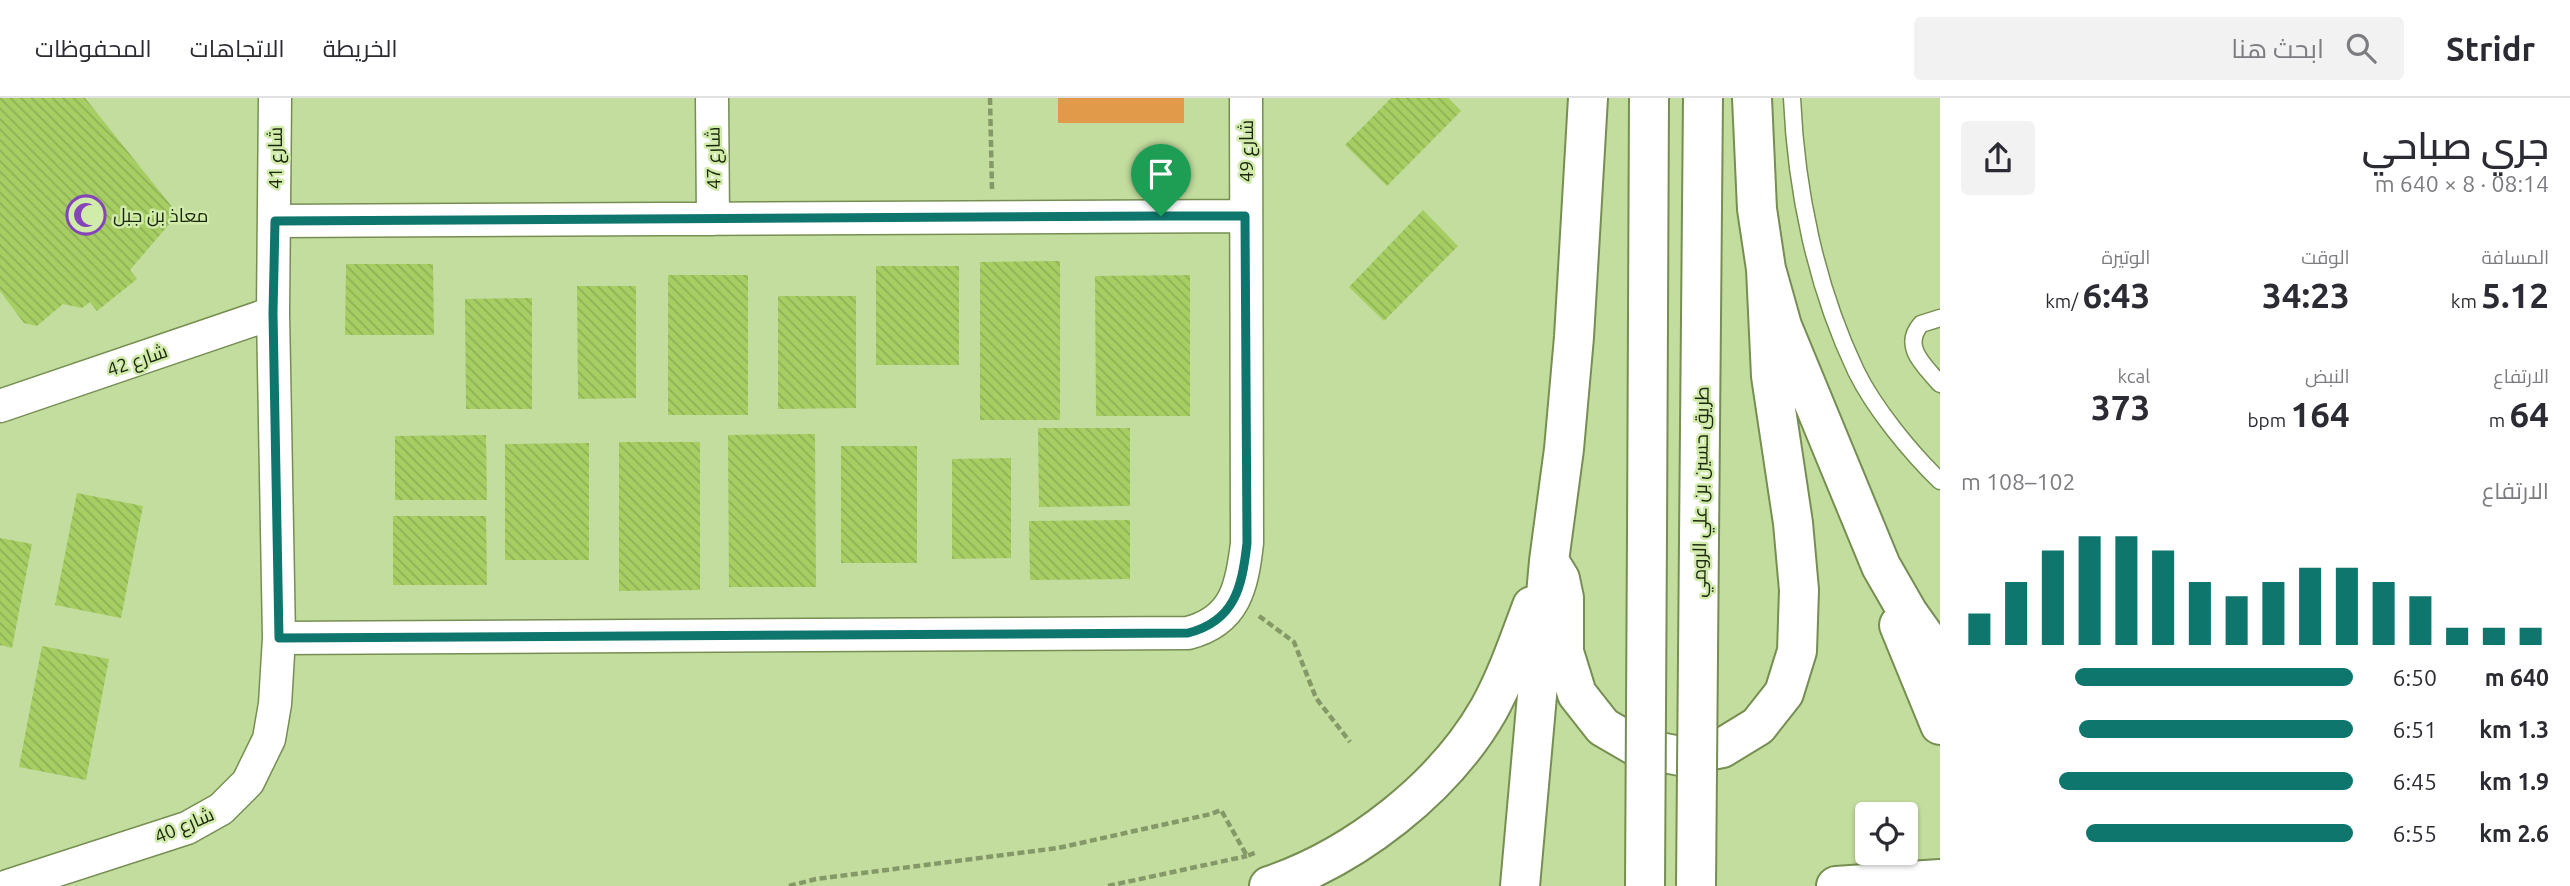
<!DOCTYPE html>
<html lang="ar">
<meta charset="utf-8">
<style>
:root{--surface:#fff;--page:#f2f2f3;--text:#2b2b33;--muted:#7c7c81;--line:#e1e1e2;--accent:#0f766e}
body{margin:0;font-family:Ubuntu,Cairo,sans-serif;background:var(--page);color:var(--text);direction:rtl;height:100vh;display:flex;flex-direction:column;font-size:26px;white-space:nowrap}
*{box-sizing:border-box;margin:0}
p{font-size:23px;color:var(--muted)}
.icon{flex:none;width:38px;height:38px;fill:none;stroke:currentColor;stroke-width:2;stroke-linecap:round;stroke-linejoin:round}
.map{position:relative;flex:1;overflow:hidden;direction:ltr}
.drawer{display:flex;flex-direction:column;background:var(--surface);width:630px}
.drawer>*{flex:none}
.tools{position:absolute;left:1855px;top:704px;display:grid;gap:14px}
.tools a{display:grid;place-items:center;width:63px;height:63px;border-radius:7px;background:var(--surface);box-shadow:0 2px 5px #0004;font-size:35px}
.pin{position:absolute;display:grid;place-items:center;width:60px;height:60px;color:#fff;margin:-72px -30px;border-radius:50% 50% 50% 0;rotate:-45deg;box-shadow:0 0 7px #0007}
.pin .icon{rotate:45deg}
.round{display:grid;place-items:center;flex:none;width:74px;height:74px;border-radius:7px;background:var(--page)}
.headline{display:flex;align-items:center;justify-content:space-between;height:119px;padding:0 21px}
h1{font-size:38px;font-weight:600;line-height:52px}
.figures{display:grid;grid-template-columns:repeat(3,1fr);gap:10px;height:119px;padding:7px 21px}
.figures div{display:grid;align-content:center}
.figures b{font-size:35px;font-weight:600}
.figures small{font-size:19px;font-weight:400}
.figures p{font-size:19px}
.chart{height:196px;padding:14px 21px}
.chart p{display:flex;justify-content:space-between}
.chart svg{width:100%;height:126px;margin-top:7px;stroke:var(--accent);stroke-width:6}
ul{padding:0 21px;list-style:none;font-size:23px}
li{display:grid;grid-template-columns:112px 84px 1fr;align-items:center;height:52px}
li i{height:18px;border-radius:9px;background:var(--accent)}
header{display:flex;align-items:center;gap:42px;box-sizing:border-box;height:98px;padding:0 35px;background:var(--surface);border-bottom:2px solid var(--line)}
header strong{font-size:33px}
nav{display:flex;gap:38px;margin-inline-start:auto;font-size:24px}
.search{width:490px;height:63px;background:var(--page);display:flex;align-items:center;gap:18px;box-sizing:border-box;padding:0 24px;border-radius:7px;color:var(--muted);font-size:26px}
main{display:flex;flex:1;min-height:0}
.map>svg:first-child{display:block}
.green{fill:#e19a4a}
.building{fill:url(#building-back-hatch)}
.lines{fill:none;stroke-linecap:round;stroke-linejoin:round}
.lane-casing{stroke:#768e52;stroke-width:19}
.street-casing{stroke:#768e52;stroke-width:35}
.highway-casing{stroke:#768e52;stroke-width:42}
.path{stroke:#859968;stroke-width:4.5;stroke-dasharray:7 3.5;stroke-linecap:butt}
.lane{stroke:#fff;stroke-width:16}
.street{stroke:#fff;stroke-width:32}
.highway{stroke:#fff;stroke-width:38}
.highway-bridge-casing{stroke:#768e52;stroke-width:42;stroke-linecap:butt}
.highway-bridge{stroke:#fff;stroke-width:38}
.route-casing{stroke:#fff;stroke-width:14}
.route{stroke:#0f766e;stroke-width:9}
.labels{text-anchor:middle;stroke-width:5;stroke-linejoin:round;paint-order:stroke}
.street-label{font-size:19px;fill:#1c260d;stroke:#d0ebaa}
.poi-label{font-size:19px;fill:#1c260d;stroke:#d0ebaa;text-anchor:start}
</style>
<header>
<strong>Stridr</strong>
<div class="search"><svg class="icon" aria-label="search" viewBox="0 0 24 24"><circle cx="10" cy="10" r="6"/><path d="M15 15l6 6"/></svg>ابحث هنا</div>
<nav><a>الخريطة</a><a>الاتجاهات</a><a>المحفوظات</a></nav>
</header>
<main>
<section class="drawer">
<div class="headline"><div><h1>جري صباحي</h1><p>08:14 · 8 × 640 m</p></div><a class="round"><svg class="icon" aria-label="share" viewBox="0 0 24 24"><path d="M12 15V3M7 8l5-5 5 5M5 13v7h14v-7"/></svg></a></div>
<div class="figures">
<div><p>المسافة</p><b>5.12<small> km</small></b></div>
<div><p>الوقت</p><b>34:23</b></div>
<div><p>الوتيرة</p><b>6:43<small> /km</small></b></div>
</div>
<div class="figures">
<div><p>الارتفاع</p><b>64<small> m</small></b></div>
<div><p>النبض</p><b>164<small> bpm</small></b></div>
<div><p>kcal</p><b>373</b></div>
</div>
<div class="chart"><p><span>الارتفاع</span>102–108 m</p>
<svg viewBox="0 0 160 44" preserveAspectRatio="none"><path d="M5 44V33M15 44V22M25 44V11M35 44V6M45 44V6M55 44V11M65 44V22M75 44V27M85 44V22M95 44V17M105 44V17M115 44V22M125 44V27M135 44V38M145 44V38M155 44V38"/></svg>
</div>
<ul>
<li><b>640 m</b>6:50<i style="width:71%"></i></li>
<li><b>1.3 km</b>6:51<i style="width:70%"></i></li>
<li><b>1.9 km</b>6:45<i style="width:75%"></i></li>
<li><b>2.6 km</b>6:55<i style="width:68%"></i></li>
</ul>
</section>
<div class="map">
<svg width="1940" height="788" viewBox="0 0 1940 788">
<defs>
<pattern id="building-back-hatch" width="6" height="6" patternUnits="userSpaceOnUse" patternTransform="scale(1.75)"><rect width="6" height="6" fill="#a6ce63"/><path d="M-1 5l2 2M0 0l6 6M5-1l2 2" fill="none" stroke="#8eb155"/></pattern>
</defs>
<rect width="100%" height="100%" fill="#c3dd9e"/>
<path class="green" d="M1058,0h126v25h-126z"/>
<path class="building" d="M0,0h85l88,110 -2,14 -41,48 7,9 -40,32 -7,-9 -8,6 -19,-4 -26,22 -13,-3 -24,-32z
M1391,0h57l13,13 -74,75 -42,-41z
M1423,112l35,36 -74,75 -35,-34z
M1060,163v159h-80v-158z
M346,166h87l1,71h-89z
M876,168h83v99h-83z
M668,177h80v140h-80z
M1190,177v141h-94l-1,-140z
M577,188h59v112l-58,1z
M778,198h78v112l-78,1z
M532,200v111h-66l-1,-110z
M1038,330h92v78l-91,1z
M815,336l1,153h-87l-1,-152z
M486,337l1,65h-92v-64z
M619,344h81v148l-81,1z
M589,345v117h-84v-116z
M841,348h76v117h-76z
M1011,360v100l-59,1v-100z
M77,395l66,13 -22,112 -66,-13z
M393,418h93l1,69h-94z
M1130,422v59l-100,1 -1,-59z
M0,440l32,6 -20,104 -12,-3z
M42,548l67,13 -23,121 -67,-13z"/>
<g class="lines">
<g class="lane-casing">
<path id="lane" d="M1792,0c4,93 24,189 64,273 18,37 55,82 84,110
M1940,220l-19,6c-20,23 4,42 19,60"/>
</g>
<g class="street-casing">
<path id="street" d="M712,0l1,121
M275,123l970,-5
M0,308l273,-93
M279,540l909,-5c47,-12 54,-46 59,-90l-1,-445
M8,788l179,-58 34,-19 27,-27 21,-43 6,-35 4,-66 -6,-325 2,-215"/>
</g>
<g class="highway-casing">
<path id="highway" d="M1752,0l5,111 9,60 16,57 99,240 27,47 32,45
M1647,436l2,-436
M1699,442l4,-442
M1549,463l11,18 4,19v54l13,42 26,33 36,21 41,8 42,-8 36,-22 26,-33 13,-42 2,-61 -6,-67 -22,-147 -5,-107
M1899,527l41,100
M1269,788c86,-29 175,-98 220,-177 18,-33 30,-68 43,-103
M1520,788l29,-325 15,-112 10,-112 14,-239
M1836,788l104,-7"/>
</g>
<path class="path" d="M990,0l2,91
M1259,518l35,26 22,56 34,44
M789,788l27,-7 242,-31 153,-34 10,-4 26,46 10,-4
M1108,788l139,-30"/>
<use href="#lane" class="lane"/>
<use href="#street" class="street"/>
<use href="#highway" class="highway"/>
<g class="highway-bridge-casing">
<path id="highway-bridge" d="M1645,788l2,-352
M1696,788l3,-346"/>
</g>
<use href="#highway-bridge" class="highway-bridge"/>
</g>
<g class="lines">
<g class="route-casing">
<path id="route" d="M1161,118h84l2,327c-5,44 -12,78 -59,90l-909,5 -6,-325 2,-92z"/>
</g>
<use href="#route" class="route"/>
</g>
<defs>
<g id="mosque-ring" transform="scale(2.0125)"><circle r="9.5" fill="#d0ebaa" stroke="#8544b9" stroke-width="1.5"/><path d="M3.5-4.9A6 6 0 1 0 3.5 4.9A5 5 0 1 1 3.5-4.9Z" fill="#8544b9"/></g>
</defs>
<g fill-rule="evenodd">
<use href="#mosque-ring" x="86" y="117"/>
</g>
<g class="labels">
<g class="street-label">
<text transform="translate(1246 53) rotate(-90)" y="7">شارع 49</text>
<text transform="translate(275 60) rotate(-90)" y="7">شارع 41</text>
<text transform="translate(713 60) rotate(-91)" y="7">شارع 47</text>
<text transform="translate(137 262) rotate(-19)" y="7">شارع 42</text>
<text transform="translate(1700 394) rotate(-89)" y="7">طريق حسين بن علي الرومي</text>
<text transform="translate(184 727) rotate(-23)" y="7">شارع 40</text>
</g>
<g class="poi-label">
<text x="113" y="124">معاذ بن جبل</text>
</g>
</g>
</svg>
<div class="tools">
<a><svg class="icon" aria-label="locate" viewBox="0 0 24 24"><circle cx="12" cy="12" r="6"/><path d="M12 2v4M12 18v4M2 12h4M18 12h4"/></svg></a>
</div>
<div class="pin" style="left:1161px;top:118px;background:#1e9e55"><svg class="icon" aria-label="arrive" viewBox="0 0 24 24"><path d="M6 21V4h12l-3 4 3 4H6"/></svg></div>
</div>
</main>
